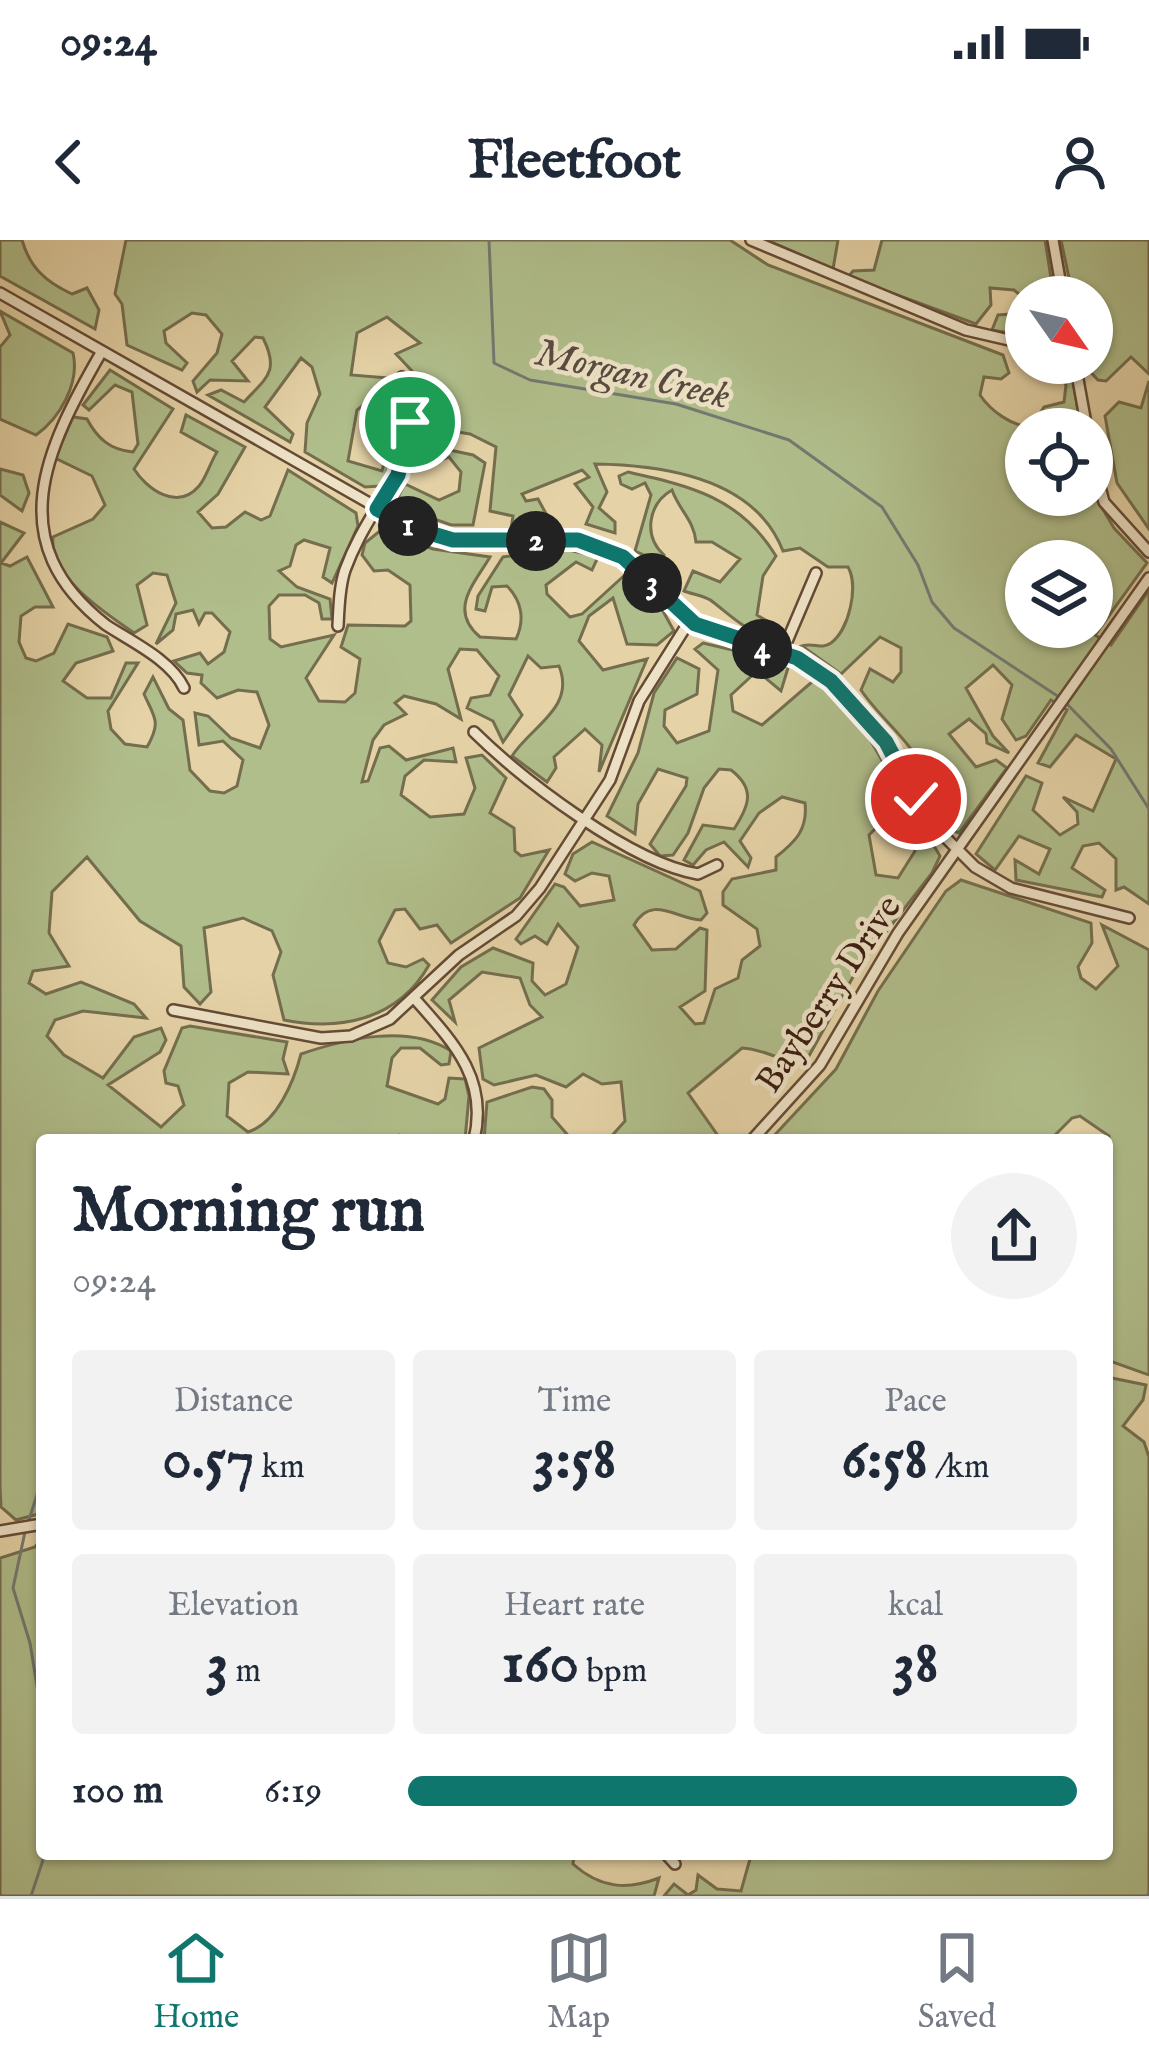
<!DOCTYPE html>
<style>
:root{--surface:#fff;--page:#f2f2f3;--text:#1f2937;--muted:#747a83;--line:#e0e1e3;--accent:#0f766e}
body{margin:0;font-family:"IM FELL English",serif;background:var(--page);color:var(--text);height:100vh;display:flex;flex-direction:column;font-size:45px;white-space:nowrap}
*{box-sizing:border-box;margin:0}
p{font-size:39px;color:var(--muted)}
.icon{flex:none;width:66px;height:66px;fill:none;stroke:currentColor;stroke-width:2;stroke-linecap:round;stroke-linejoin:round}
.map{position:relative;flex:1;overflow:hidden}
.details{position:absolute;left:36px;top:894px;width:1077px;height:726px;display:flex;flex-direction:column;background:var(--surface);border-radius:12px;box-shadow:0 3px 9px #0004}
.details>*{flex:none}
.needle{width:78px;rotate:124deg}
.fabs{position:absolute;left:1005px;top:36px;display:grid;gap:24px}
.fabs a{display:grid;place-items:center;width:108px;height:108px;border-radius:50%;background:var(--surface);box-shadow:0 3px 9px #0004;font-size:60px}
.pin{position:absolute;display:grid;place-items:center;width:102px;height:102px;color:#fff;margin:-51px;border:6px solid #fff;border-radius:50%;box-shadow:0 3px 12px #0007}
.km{position:absolute;width:60px;height:60px;margin:-30px;border-radius:50%;background:#222;color:#fff;font-size:33px;line-height:60px;text-align:center}
.round{display:grid;place-items:center;flex:none;width:126px;height:126px;border-radius:63px;background:var(--page)}
.summary{display:flex;align-items:center;justify-content:space-between;height:204px;padding:0 36px}
h1{font-size:66px;font-weight:700;line-height:90px}
.metrics{display:grid;grid-template-columns:repeat(3,1fr);gap:18px;height:204px;padding:12px 36px}
.metrics div{display:grid;align-content:center;border-radius:12px;background:var(--page);text-align:center}
.metrics b{font-size:60px;font-weight:700}
.metrics small{font-size:33px;font-weight:400}
.metrics p{font-size:33px}
ul{padding:0 36px;list-style:none;font-size:39px}
li{display:grid;grid-template-columns:192px 144px 1fr;align-items:center;height:90px}
li i{height:30px;border-radius:15px;background:var(--accent)}
.status{display:flex;justify-content:space-between;align-items:center;height:84px;padding:0 60px;background:var(--surface);direction:ltr}
.status svg{height:33px;fill:currentColor}
header{display:flex;justify-content:space-between;align-items:center;height:156px;padding:0 36px;background:var(--surface);font-size:54px;font-weight:700}
.menu{display:flex;justify-content:space-around;align-items:center;height:168px;border-top:3px solid var(--line);background:var(--surface);font-size:33px;color:var(--muted)}
.menu a{display:grid;justify-items:center;gap:6px}
.menu .selected{color:var(--accent)}
.map>svg:first-child{display:block}
.green{fill:#b0be8b;stroke:#746e4e;stroke-width:3;fill-rule:evenodd}
.lines{fill:none;stroke-linecap:round;stroke-linejoin:round}
.stream{stroke:#737971;stroke-width:3}
.street-casing{stroke:#644a36;stroke-width:14}
.street{stroke:#eee2c6;stroke-width:9}
.route-casing{stroke:#fff;stroke-width:24}
.route{stroke:#0f766e;stroke-width:15}
.labels{text-anchor:middle;stroke-width:9;stroke-linejoin:round;paint-order:stroke}
.street-label{font-size:36px;fill:#391d10;stroke:#eee2c6}
.water-label{font-size:39px;font-style:italic;fill:#564b41;stroke:#eee2c6}
</style>
<div class="status"><b>09:24</b><svg viewBox="0 0 49 12"><path d="M0 12V9h3v3zM5 12V6h3v6zM10 12V3h3v9zM15 12V0h3v12zM26 1h20v11H26zM47 4h2v5h-2z"/></svg></div>
<header><svg class="icon" aria-label="back" viewBox="0 0 24 24"><path d="M15 5l-7 7 7 7"/></svg>Fleetfoot<svg class="icon" aria-label="person" viewBox="0 0 24 24"><circle cx="12" cy="8" r="4"/><path d="M4 21q1-7 8-7t8 7"/></svg></header>
<div class="map">
<svg width="1149" height="1656" viewBox="0 0 1149 1656">
<rect width="100%" height="100%" fill="#e5d3a7"/>
<filter id="stains"><feTurbulence type="fractalNoise" baseFrequency=".00167" numOctaves="4"/><feColorMatrix values="0 0 0 0 .2 0 0 0 0 .09 0 0 0 0 .02 0 0 0 .5 -.17"/></filter>
<radialGradient id="worn" r=".72"><stop offset=".6" stop-color="#630" stop-opacity="0"/><stop offset="1" stop-color="#630" stop-opacity=".3"/></radialGradient>
<path class="green" d="M0,0h22c8,28 24,42 50,54l15,-6 12,22 -4,19 -95,-53z
M126,0h604l38,25 235,90 6,18 -8,6 -17,-2 -4,18c10,15 33,33 52,31l12,-19 20,-5 2,-17 -11,-18 15,-4 11,66h-55v66l66,-4 22,37 33,35 -52,72 16,10 38,-55v314l-25,-17 -8,3v-31l-17,-16 -16,3 -11,22 33,22 -3,7 -86,-17 -1,-20 24,14 11,-25 -31,-13 -24,34 -19,-16 50,-78 16,7 -9,27 27,25 18,-11 -1,-12 -14,-15 30,14 23,-52 -40,-24 -26,32 -12,-4 29,-53 -16,-10 -25,36 -10,4 -14,-21 10,-34 -19,-20 -27,23 27,48 16,17 -22,-10 -1,-9 -17,-15 -20,15 27,33 20,-7 11,8 -48,65c-35,-11 -28,-54 -43,-77 -16,-24 -39,-42 -55,-66l9,-21 23,13 8,-10v-24l-21,-11 -39,37 -39,-28c12,-4 19,4 29,-3 18,-13 28,-57 17,-76h-20l-28,-19 -17,3c-28,-73 -119,-86 -188,-87l12,28 -8,16 16,14v11l-29,-9 7,-17 -18,-23 14,-7 -7,-7 -60,24 4,7 12,-2 12,22 -39,8 2,-13 -23,-5 6,-64 -26,-13 -51,-8 -7,-55 -16,-17 24,-11 -33,-26 -30,16 -6,42 38,3 -6,12 -26,20 -9,51 34,10 8,-29 -3,-35 5,-3 8,7 1,33 -21,42 -15,1 -60,-35 2,-29 13,-29 -8,-27 -11,-9 -36,49 28,27 -3,8 -82,-47 13,-5 23,12c22,-24 36,-30 19,-64l-8,-1 -23,24 16,20 -38,-1 -13,12 -4,-11 24,-28 5,-19 -16,-19 -14,-2 -28,18 2,12 21,20 -5,7 -55,-25 -5,-41 -7,-10zM1026,321h66v66h-66z
M838,0l-5,29 -64,-28v-1z
M882,0h163l9,57 -28,3 -12,-10 -24,-2 1,17 -15,19 -128,-47 5,-6 21,-1z
M1061,0h88v134l-18,-17 -25,24 -8,-1 -15,-16 9,-1v-66h-19z
M0,71l73,42c7,30 -13,65 -37,82l-36,-16v-72l10,-12z
M1026,73v23l-34,-6 6,-15z
M110,130l63,39 -39,60c12,19 43,43 65,17 7,-8 11,-23 18,-34l-36,-20 5,-17 59,32 -27,47 -20,18 14,16 14,-1 19,-15 16,8 9,-4 18,-46 68,43 2,13 -26,57 -9,-6 7,-29 -26,-8 -8,5 -6,21 -11,5 18,16 33,12 2,20h-10l-3,-16 -14,-8h-26l-10,11 1,33 11,8 53,-12 -28,43 13,23 26,1 10,-9 5,-34 -19,-12 7,-22 57,1 6,-5 -1,-36 -22,-15 -14,1 -12,-16 3,-12 16,-13 52,19 57,8c-16,27 -42,53 -10,80l36,2c9,-19 6,-38 -9,-53l-15,1 -7,24 -9,-2 2,-13 25,-39 62,-8 33,8 -6,13 -16,-8 -30,23 1,9 23,23 12,-3 45,-41 32,31 15,27 -17,14 -30,-1 -14,-46 -24,18 -10,25 24,29 44,-11 -48,113 3,-27 -17,-16 -31,28 2,11 -9,14 -35,-26c19,-30 64,-48 47,-90l-18,2 -13,-12 -19,39 13,20 -19,27 -10,-21 -26,-13 4,-10 19,-3 9,-19 -22,-26 -17,-1 -12,20 13,50 -25,-15 -32,-8 -9,7 11,11 -22,11 -11,15 -11,42 6,-1 12,-33 9,-2 17,14 47,-12 3,14 -32,-2 -19,16 -4,19 29,22 34,-3 11,-26 -9,-30 16,-3 24,23 -16,35 24,15 1,23 6,5 28,-6 -29,48 -69,45 -14,-18 -17,4 -15,-20 -10,1 -16,31 9,22 18,4 17,-8 6,6c-31,55 -89,66 -145,55l-11,-45 8,-23 -9,-21 -29,-13 -39,10 7,64 -11,12 -16,-17 -3,-41 -41,-25 -53,-64 -35,35 -3,41 20,33 -36,5 -4,12 17,11 35,-12 53,22 12,14 -63,-7 -28,9 -8,16 17,19 39,23 31,-41 27,-9 5,12 -6,12 -52,33 53,42 23,-22 -6,-19 -12,-3 -2,-12 18,-43 8,-2 97,16 -4,17 5,15 -40,-2 -19,11 -2,33 21,16c29,-9 46,-51 53,-78 47,-16 108,-30 150,-3l-2,13 -8,1 -21,-17h-19l-9,10 -5,28 51,18 7,-5 4,-21 16,1 4,17 -4,44h-56l-10,-5 -15,5h-342v373l-26,7 -15,-13 -1,-21v-964l24,11 -23,30 9,3 17,-9 26,50h-18l-14,9 -2,26 7,16 10,3 18,-8 14,-29 39,13 6,14 -37,12 -13,18 24,17h24l15,-35h12l-30,48 3,18 14,15 22,3c15,-26 7,-30 -3,-53l9,-17 16,32 14,11 7,50 20,21 14,2 13,-7 6,-26 -20,-19 -24,4 -4,-32 13,3 23,22 29,10 9,-23 -12,-33 -19,-2 -21,8 -16,-15 1,-8 -15,-2 -13,-12 26,-8 8,11 16,-12 6,-20 -18,-19h-7l-6,11 -6,-14 -17,4 -3,16 -17,14 20,-41 -9,-28 -14,-2 -16,12 10,40 -13,8c-30,-21 -85,-56 -81,-96l40,-18 12,-14 -13,-29 -37,-18 18,-41 14,2c10,19 23,31 46,33l5,-8 -6,-52 -17,-7 -26,25 -6,-5z
M1149,141v148l-32,-46 -12,-67 14,-14 22,6z
M416,203l57,12 12,8 -12,62h-22l-50,-18 -2,-12 6,-11 34,16 20,-9 2,-19 -12,-15 -37,13z
M0,229l23,6 6,18 -7,18 -22,-16z
M628,232c62,14 112,25 148,84l-13,20 -6,39 27,16 -10,7c-29,-7 -39,-19 -61,-36 -8,-7 -19,-7 -29,-11l9,-20 27,11 20,-23 -28,-17h-16c-2,-22 -17,-32 -24,-52 -24,14 -29,46 -8,65l-2,8 -27,-12 16,-56 -6,-12 -13,6 -11,-5 -2,-8z
M703,403l76,18 9,7 -7,23 -24,-20 -26,24 2,16 29,14 51,-44c41,16 76,92 95,130l-18,3 -21,21 7,40 22,3 17,-27 -2,-13 -15,-7 6,-7 20,5 16,27 -8,17 -74,95 -53,95c-25,-1 -40,-14 -63,-15l-54,45 33,47h-113l17,-19 -4,-39 -19,2 -19,-10 -17,13 -30,-12 -42,10 -11,-6 -4,-31 63,-31 -12,-12 -10,-27 -38,-6 -33,28 6,22 -23,-22 29,-33 32,-19 40,15 -1,18 13,14 21,-11 12,-37 -20,-23 -11,20 -12,-8 -14,8 -5,-5 39,-55 9,3 16,19 34,-6 -5,-24 -17,-3 -17,8 -10,-7 8,-20 19,-12 108,49 7,22 -6,7c-25,-1 -49,-26 -67,5l18,25 24,-1 24,-21 7,2 -2,61 -25,16 15,17 9,-1 11,-34 23,-11 4,-18 18,-14 -3,-17 -34,-24v-13l9,-13 44,-9v-13c19,-15 32,-27 29,-54l-23,-6 -23,16 -19,28 11,17 -3,9 -24,-25 -18,8 -13,15 -9,-5 19,-35 31,4c15,-23 22,-40 -3,-59l-12,-1 -15,19 -16,45 -15,22 -13,1 -10,-12 36,-58 1,-8 -29,-9 -20,35 -3,30 -28,-18 31,-63 16,-60 23,-35 22,11 -2,25 -32,16 -1,16 13,17 32,-12 9,-61 -23,-21z
M961,640l130,43 1,20 -14,24 3,11 15,11 22,-23 -16,-41 47,25v425l-42,-15 2,-224 -29,-20 -8,2 -22,22h-280l66,-71 42,-78 68,-100z
M532,847l12,2 8,11v17l20,23h-88l3,-38z
M1107,1137l39,8 -3,15 -20,26 21,16 5,15v439h-485l10,-12 14,11 8,-5 2,-15 19,14 24,2 9,-32 -4,-5h361z
M42,1298v316h532l-1,10c28,25 55,26 86,14l-5,18h-654v-338l35,-11z"/>
<g class="lines">
<path class="stream" d="M489,0l5,123 36,17 146,24 113,36 93,67 36,58 14,37 22,26 105,69
M1067,464l44,45 38,60
M28,1283l14,-44
M25,1292l-12,56 17,55 12,74v45
M31,1656l14,-42
M1147,1656l2,-3"/>
<g class="street-casing">
<path id="street" d="M751,0l215,90 60,14
M1053,0l10,57
M0,53l413,235 65,15 99,-3 46,17 72,67 102,35 34,22 56,61 40,77 48,48 36,21 118,30
M102,111c-57,99 -102,191 4,274 26,17 65,35 78,63
M1075,123l12,66
M1092,217l12,45 45,50
M338,386c1,-18 1,-38 7,-56 27,-74 81,-105 57,-193
M782,413l34,-80
M474,492c49,48 157,131 224,142l19,-9
M414,758c38,43 75,80 60,142
M173,770l148,28 30,-2 39,-17 69,-64 57,-39 24,-28 70,-108 29,-79 51,-81
M752,900l68,-75 78,-132 251,-355
M0,1291l42,-7
M666,1614l9,10"/>
</g>
<use href="#street" class="street"/>
</g>
<g class="lines">
<g class="route-casing">
<path id="route" d="M410,182l-12,53 -21,34 36,19 40,12h125l45,17 72,67 102,34 34,23 55,61 30,57"/>
</g>
<use href="#route" class="route"/>
</g>
<g class="labels">
<g class="street-label">
<text transform="translate(827 753) rotate(-56)" y="13">Bayberry Drive</text>
</g>
<g class="water-label">
<text transform="translate(633 132) rotate(13)" y="14">Morgan Creek</text>
</g>
</g>
<rect width="100%" height="100%" filter="url(#stains)"/>
<rect width="100%" height="100%" fill="url(#worn)"/>
</svg>
<div class="fabs">
<a><svg class="needle" viewBox="-14 -14 28 28"><path d="M0-13l5 13h-10z" fill="#e53935"/><path d="M0 13l5-13h-10z" fill="#747a83"/></svg></a>
<a><svg class="icon" aria-label="locate" viewBox="0 0 24 24"><circle cx="12" cy="12" r="6"/><path d="M12 2v4M12 18v4M2 12h4M18 12h4"/></svg></a>
<a><svg class="icon" aria-label="layers" viewBox="0 0 24 24"><path d="M12 4l9 5-9 5-9-5zM3 14l9 5 9-5"/></svg></a>
</div>
<div class="pin" style="left:410px;top:182px;background:#1e9e55"><svg class="icon" aria-label="arrive" viewBox="0 0 24 24"><path d="M6 21V4h12l-3 4 3 4H6"/></svg></div>
<div class="pin" style="left:916px;top:559px;background:#d93025"><svg class="icon" aria-label="check" viewBox="0 0 24 24"><path d="M5 12l5 5 9-10"/></svg></div>
<b class="km" style="left:408px;top:286px">1</b>
<b class="km" style="left:536px;top:301px">2</b>
<b class="km" style="left:652px;top:343px">3</b>
<b class="km" style="left:762px;top:409px">4</b>
<section class="details">
<div class="summary"><div><h1>Morning run</h1><p>09:24</p></div><a class="round"><svg class="icon" aria-label="share" viewBox="0 0 24 24"><path d="M12 15V3M7 8l5-5 5 5M5 13v7h14v-7"/></svg></a></div>
<div class="metrics">
<div><p>Distance</p><b>0.57<small> km</small></b></div>
<div><p>Time</p><b>3:58</b></div>
<div><p>Pace</p><b>6:58<small> /km</small></b></div>
</div>
<div class="metrics">
<div><p>Elevation</p><b>3<small> m</small></b></div>
<div><p>Heart rate</p><b>160<small> bpm</small></b></div>
<div><p>kcal</p><b>38</b></div>
</div>
<ul>
<li><b>100 m</b>6:19<i style="width:100%"></i></li>
</ul>
</section>
</div>
<nav class="menu">
<a class="selected"><svg class="icon" aria-label="home" viewBox="0 0 24 24"><path d="M3 11l9-7 9 7M6 9v11h12V9"/></svg>Home</a>
<a><svg class="icon" aria-label="map" viewBox="0 0 24 24"><path d="M3 6l6-2 6 2 6-2v14l-6 2-6-2-6 2zM9 4v14M15 6v14"/></svg>Map</a>
<a><svg class="icon" aria-label="saved" viewBox="0 0 24 24"><path d="M7 4h10v16l-5-4-5 4z"/></svg>Saved</a>
</nav>
